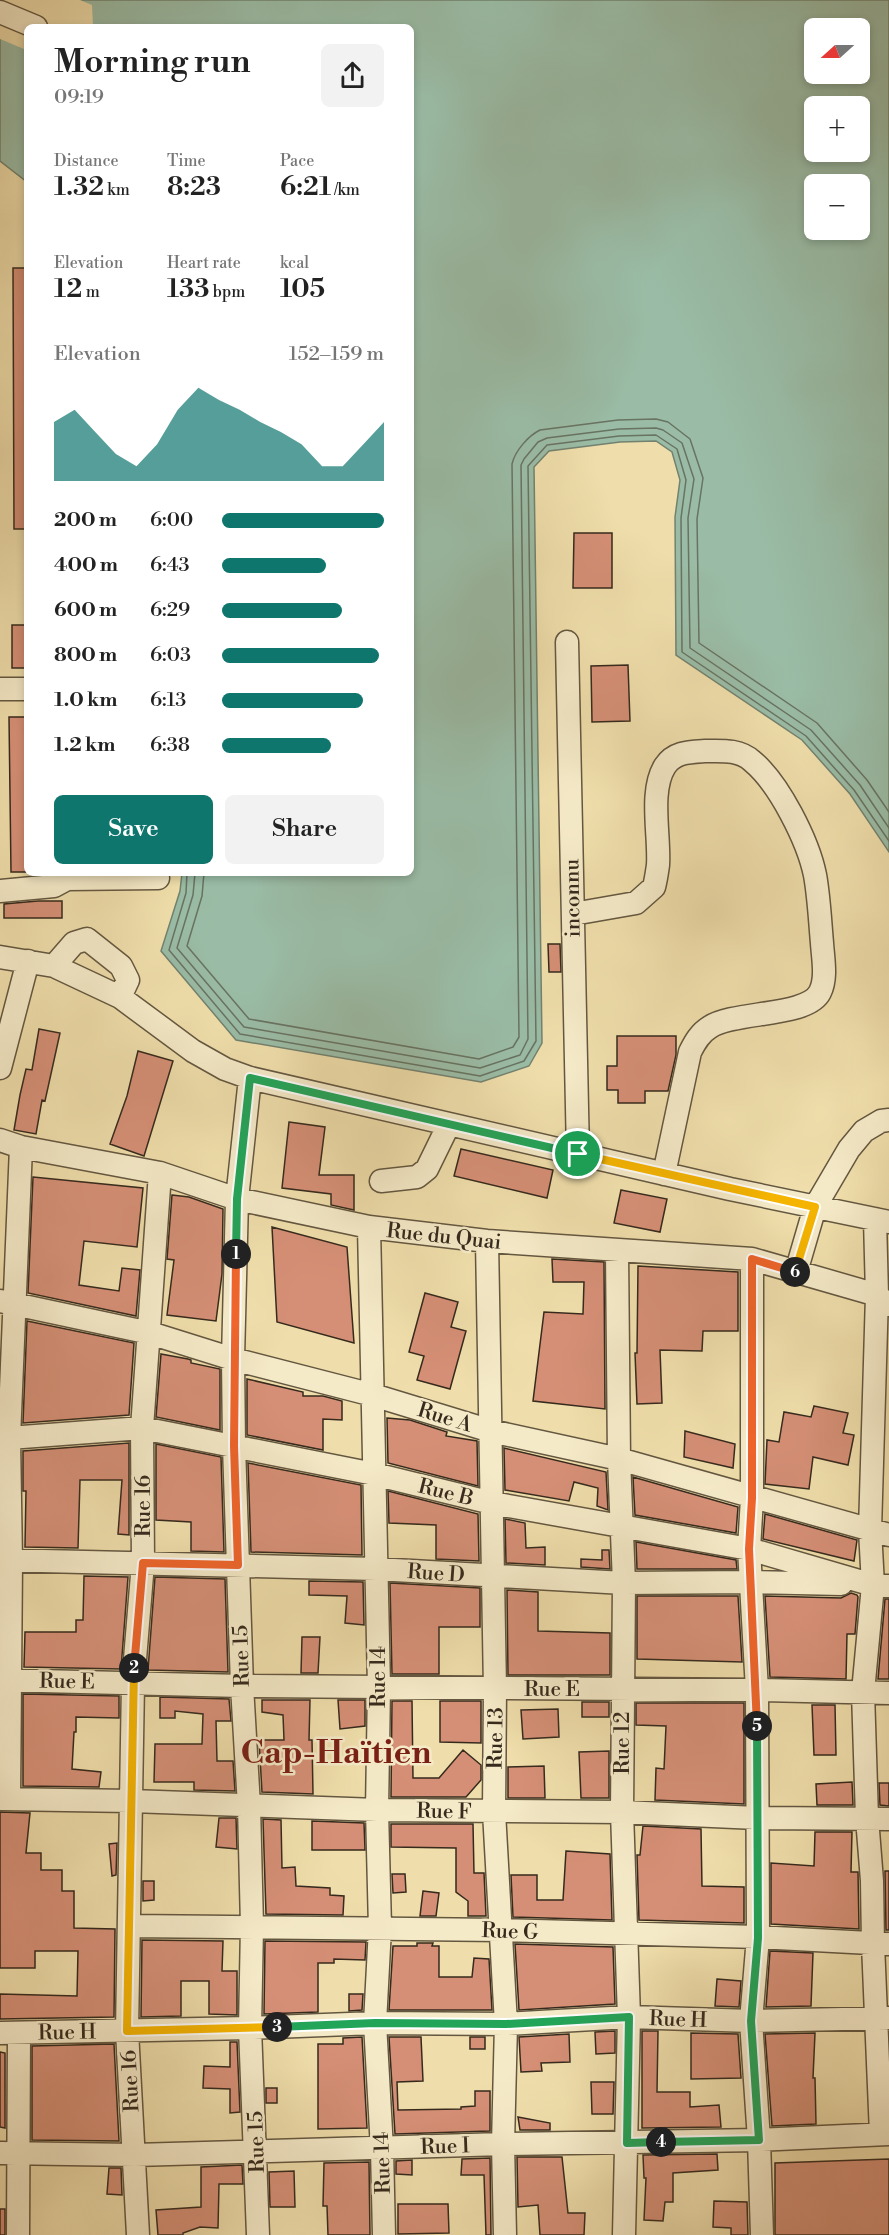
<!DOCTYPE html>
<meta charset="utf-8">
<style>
:root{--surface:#fff;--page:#f2f2f2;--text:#222;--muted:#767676;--accent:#0f766e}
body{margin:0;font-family:"Libre Bodoni",serif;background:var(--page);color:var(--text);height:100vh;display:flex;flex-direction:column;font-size:22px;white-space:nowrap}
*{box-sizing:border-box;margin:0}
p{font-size:20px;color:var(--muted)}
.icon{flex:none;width:33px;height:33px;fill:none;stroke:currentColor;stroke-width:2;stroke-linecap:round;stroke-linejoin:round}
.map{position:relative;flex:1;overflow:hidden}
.panel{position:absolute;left:24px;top:24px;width:390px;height:852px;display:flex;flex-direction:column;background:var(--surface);border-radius:9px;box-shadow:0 3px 9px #0003}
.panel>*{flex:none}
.needle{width:39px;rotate:249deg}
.buttons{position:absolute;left:804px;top:18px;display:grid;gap:12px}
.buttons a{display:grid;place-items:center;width:66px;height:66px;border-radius:9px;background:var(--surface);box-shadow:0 3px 9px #0003;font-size:30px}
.pin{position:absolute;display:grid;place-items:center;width:51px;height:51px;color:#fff;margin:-26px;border:3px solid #fff;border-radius:50%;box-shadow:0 2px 6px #0007}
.km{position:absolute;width:30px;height:30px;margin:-15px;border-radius:50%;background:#222;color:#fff;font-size:16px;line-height:30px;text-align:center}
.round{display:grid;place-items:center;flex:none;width:63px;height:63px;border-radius:9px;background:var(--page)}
.head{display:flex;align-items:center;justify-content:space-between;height:102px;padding:0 30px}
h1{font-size:33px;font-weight:600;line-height:45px}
.figures{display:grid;grid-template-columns:repeat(3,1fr);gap:9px;height:102px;padding:6px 30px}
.figures div{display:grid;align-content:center}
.figures b{font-size:26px;font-weight:600}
.figures small{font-size:16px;font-weight:400}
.figures p{font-size:16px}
.chart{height:168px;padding:12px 30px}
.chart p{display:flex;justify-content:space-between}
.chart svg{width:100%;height:108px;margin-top:6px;fill:var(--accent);opacity:.7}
.primary-button{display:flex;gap:12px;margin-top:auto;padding:12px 30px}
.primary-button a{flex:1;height:69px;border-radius:9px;background:var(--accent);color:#fff;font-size:24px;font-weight:600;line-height:69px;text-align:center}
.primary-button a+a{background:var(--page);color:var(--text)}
ul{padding:0 30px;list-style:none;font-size:20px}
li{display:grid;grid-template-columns:96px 72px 1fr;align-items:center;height:45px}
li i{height:15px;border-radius:8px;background:var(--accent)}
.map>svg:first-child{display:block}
.water{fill:#9abca6;stroke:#72826f;stroke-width:1.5;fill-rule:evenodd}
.pier{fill:#efdeab}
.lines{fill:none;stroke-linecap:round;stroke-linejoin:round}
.shore{stroke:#687362;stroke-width:1.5}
.building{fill:#d58f76;stroke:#362a1d;stroke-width:1.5}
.minor-casing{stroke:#645740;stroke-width:25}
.minor{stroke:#f5eac8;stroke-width:22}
.split-1-casing{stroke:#fff;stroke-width:12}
.split-2-casing{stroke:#fff;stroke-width:12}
.split-3-casing{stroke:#fff;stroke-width:12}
.split-4-casing{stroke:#fff;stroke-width:12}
.split-5-casing{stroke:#fff;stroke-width:12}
.split-6-casing{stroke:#fff;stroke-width:12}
.split-7-casing{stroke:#fff;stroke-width:12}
.split-1{stroke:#22a559;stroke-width:8}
.split-2{stroke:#f0652b;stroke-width:8}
.split-3{stroke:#f5b400;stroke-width:8}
.split-4{stroke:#22a559;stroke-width:8}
.split-5{stroke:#22a559;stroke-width:8}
.split-6{stroke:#f0652b;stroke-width:8}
.split-7{stroke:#f5b400;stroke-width:8}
.labels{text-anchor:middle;stroke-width:5;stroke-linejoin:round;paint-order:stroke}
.street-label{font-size:21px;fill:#362a1d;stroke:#f5eac8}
.town-label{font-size:33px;font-weight:bold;fill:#7a1f14;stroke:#f5eac8}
</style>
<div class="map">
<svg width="889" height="2235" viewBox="0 0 889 2235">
<rect width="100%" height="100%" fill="#efdeab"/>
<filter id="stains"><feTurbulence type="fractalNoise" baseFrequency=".00333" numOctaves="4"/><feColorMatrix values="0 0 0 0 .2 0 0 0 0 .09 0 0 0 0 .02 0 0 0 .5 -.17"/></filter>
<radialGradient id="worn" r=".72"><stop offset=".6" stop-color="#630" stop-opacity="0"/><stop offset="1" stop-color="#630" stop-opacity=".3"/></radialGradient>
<path class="water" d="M0,0h889v852l-39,-58 -48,-54 -126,-85 -1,-138 5,-37 -8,-28 -16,-11 -36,1 -71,9 -15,16 8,576 -13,23 -48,16 -245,-42 -75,-89 19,-60 2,-18h229v-846h-384v155l-27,-21zM814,28h46v46h-46zM814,106h46v46h-46zM814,184h46v46h-46z"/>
<path class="pier" d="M0,0h80l12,5 1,22h-66v68l-3,-46 -24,-10z"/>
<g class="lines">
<path class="shore" d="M187,873l-1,20 -17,57 71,84 240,42 44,-15 12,-20 -8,-575 19,-21 72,-9 37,-1 21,14 9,31 -5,38 1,134 124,84 48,54 35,51
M195,873l-2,22 -16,53 67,79 236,41 40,-13 8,-16 -7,-574 3,-6 14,-17 9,-4 72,-9 37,-1 7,2 19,13 12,36 -6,39 2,130 121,82 49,55 29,43
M204,873l-2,23 -15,50 62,73 230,40 34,-12 6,-10 -7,-573c3,-13 16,-28 28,-34l78,-10 38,-1 12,3 22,17 13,39 -6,41 2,124 118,80 50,57 22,32"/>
</g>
<path class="building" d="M13,268h14v261h-13z
M574,533h38v55h-39z
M12,625h15v43h-15z
M628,665l2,56 -38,1 -1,-56z
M9,717h18v155h-16z
M38,901h24v17h-58v-14z
M548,944h12l1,28h-12z
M39,1029l21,4 -15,68 -3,-1 -6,34 -22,-4 6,-35 6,-26 6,1z
M617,1036h59v19l-8,36h-23v12h-27v-13h-11v-24h10z
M138,1051l35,10 -29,95 -34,-12 17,-48z
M289,1122l36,5 -6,48h35v35l-23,-5v-11l-49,-6z
M461,1149l92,21 -6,28 -93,-22z
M33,1177l110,11 -6,59 -53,-6 -5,44 40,6 3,-23 18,2 -4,46 -108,-23z
M621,1190l46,9 -7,33 -46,-9z
M172,1195l17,2 34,12 -1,65 -6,47 -49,-6 7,-55 -7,-1z
M272,1227l75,20 7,96 -77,-21z
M552,1259l52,3 1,147 -72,-8 11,-89 39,2 1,-32h-31z
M638,1266l100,6v59h-35l-1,20 -42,-1 2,53 -25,1 -2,-51h2z
M425,1293l33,9 -7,25 15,4 -16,58 -33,-9 7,-24 -15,-4z
M27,1321l107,22 -5,72 -106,8z
M161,1354l27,5 3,1v3l29,6v61l-64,-13z
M247,1379l56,13v4h20l19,5v19l-19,-1v31l-76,-15z
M814,1406l34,7 -5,20 11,2 -6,30 -35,-8 -4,32 -44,-5 2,-44 12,2 5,-30 27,5z
M387,1418l23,2 37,12 -1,4 31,5 1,45 -90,-23z
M685,1431l50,13 -2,24 -49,-11z
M129,1443v92l-11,-1 4,-54h-42l-2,68 -53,-1 1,-56h-3v-40z
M156,1444l65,13 3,95 -33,-1v-29l-35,-2z
M504,1448l102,24 2,38 -11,-4 1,-18 -24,-6 -5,19 -64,-11z
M248,1463l113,22 1,70 -111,-3z
M633,1477l105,30 -2,26 -101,-18z
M388,1491l90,23 1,47 -43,-2v-34l-47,-2z
M765,1514l92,26 -3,21 -91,-22z
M505,1519l20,4 1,25 19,-1v18l-39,-2z
M636,1542l100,18 1,9h-100z
M602,1550h7l1,19 -29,-2v-8l21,1z
M84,1576l44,1 -7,92 -97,-2 1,-35h51v-12h7z
M155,1577l70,2 3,93 -80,-2z
M309,1581l54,1 1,43 -19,-2 2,-27 -38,-1z
M390,1583l90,5v39h-41v47h-47z
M507,1590l31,2v39l72,2v42h-102z
M851,1593l6,2 1,2 -3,37h-8l-1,45 -76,-2 -5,-81 76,2z
M637,1596h101l4,66 -105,-3z
M885,1599h4v80h-11z
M302,1637h18l-2,36h-17z
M23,1694l96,2v22l-43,-1v15h-2l-2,37 29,3 -2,15 -76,-1z
M160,1697l69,2 2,22h-15l1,40h16l2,30 -41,-1v-8h-40l1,-38h47l1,-30 -28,-3v7h-15z
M262,1700h48l-1,40h3l1,54 -51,-2 -3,-52h25l-1,-25 -21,-3z
M338,1700h27v26l-25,3z
M392,1701h20l1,77h26l24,-28 18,15v15l-15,17h-75z
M440,1701h41v42l-41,-1z
M582,1702h27v15h-27z
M636,1703h108v101l-89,-4 1,-32 8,1 2,-43 -30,-1z
M812,1705h23l1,50h-22z
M558,1709l1,28 -36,2 -2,-29z
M609,1751v47h-28l-2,-46z
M544,1766l1,32h-37v-31z
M852,1782l1,23h-36l-1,-21z
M879,1783h10v23l-9,-1z
M0,1812l30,1 -4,40h15v17h21v21h12v37l41,1 -1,88 -114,2v-25l77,2 1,-45h-43v17h-35z
M219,1818h17l1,31 -21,-2z
M263,1819l18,1 1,48 13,-1 1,19 34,2v7l14,1 -1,19 -77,-1z
M312,1821l52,2 1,27h-53z
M391,1824h82l1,49h10l2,43h-18v-15l-12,-9v-44l-65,-1z
M643,1826l58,3 1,57 42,1v36l-105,-3 -2,-65h3z
M815,1832h37l-1,40h7l1,57 -88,-5v-61l43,3z
M117,1843l-1,32 -4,1 -3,-32z
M566,1851l44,3 2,66 -99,-3 -2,-42h26v25h26z
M885,1871h4v59h-3z
M392,1874h13l1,18 -13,1z
M143,1881h11v19l-11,1z
M423,1891l16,2 -3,23h-16z
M142,1940l81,1 -1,30h15v44l-28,-1v-33h-28v35l-40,1z
M265,1941l101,1 -1,18 -31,-1v4h-16v49l-54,2z
M417,1943h16l-1,3h7v31h33l2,-19 15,1 3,51h-103l4,-64h24z
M515,1944l98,3 2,57 -96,6z
M770,1951l43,2 -2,53 -45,1z
M717,1979l24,2 -2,26 -24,-1z
M349,1994h14l-1,16 -13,1z
M615,2031v22l-19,1 -1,-22z
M642,2031h16l-1,61h33v15l29,-2 2,22 -79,1z
M691,2033l47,1 3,44 -50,1z
M815,2033l-2,45h2l1,46 -44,2 -7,-92z
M569,2034l1,28 -29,1 1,8 -21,1 -2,-35z
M362,2037l5,91 -49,1v-85h25v-6z
M389,2037h32l2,44 -26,1 1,28 63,-1v-2l14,-1v-15h15v40l-95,3z
M470,2037h15v12h-15z
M230,2042h7l3,70 -10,1v-24l-27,-1 1,-22 26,1z
M114,2044l5,97 -87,-1v-94z
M0,2052l5,1v75l-5,-1z
M591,2082h23l-1,32h-21z
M266,2088h11v15h-11z
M518,2117l32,6v7h-30z
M717,2154l1,16 -45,3v29h-8l-2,19 -19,-1 2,-42h-2l-1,-23z
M517,2157h45l6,56h17l-1,22h-44l-2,-30 -20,2z
M490,2158l1,77h-5l-2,-60h-23l1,-16z
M889,2159v76h-114v-72z
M412,2160v15l-16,-1v-13z
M369,2162l1,73h-42l-1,-29h-4l1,-43z
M242,2165l1,19h-24l-1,44 -18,-1 -17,6v2h-25l-2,-25 45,-3v-40z
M109,2168h12l1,27 -15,-1z
M294,2171l1,36h-25l-1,-35z
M714,2201l33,1 1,33h-17v-7l-18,-1z
M398,2204h50l1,29 -51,1z
M0,2209h5v26h-5z"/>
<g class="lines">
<g class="minor-casing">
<path id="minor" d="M0,12l36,15
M567,642l11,512
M0,689h27
M67,879l91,-1
M0,891l54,-5 13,-7v-6
M573,914l63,-11 18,-16c2,-7 3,-15 4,-22 2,-29 -9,-74 7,-99 9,-14 24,-14 40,-15 16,0 34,-2 47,10 27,22 56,80 63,114 4,22 5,46 7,68 1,16 5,35 -2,49 -12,25 -86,19 -110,35 -10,6 -15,15 -20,25l-26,122
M0,957l54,9 66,31 73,54 32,18 25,9 480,111 159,33
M54,966l20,-23 13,-4 34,27 7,14 -8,17
M0,1068l28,-107
M250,1078l-13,121 -4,160 1,87 8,240 7,120 3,120 -2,102 8,207
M0,1140l21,7 139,26 77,26 132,28 118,14 265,18 125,36 11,10
M381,1181l36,-4 10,-8 22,-45
M875,1219l2,76 -7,235 3,55 -10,107 4,126 5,63 1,63 8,190
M369,1227l10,460 -2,123 3,118 -5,95 7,126 2,86
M487,1241l8,448 -1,123 12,212 -3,120 2,91
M617,1251l2,208 5,124 -2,229 7,205 -5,218
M752,1259v239l-3,51 8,141 1,247 -7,84 8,119 3,95
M796,1272l19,-65 34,-58 15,-18 17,-10 8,-1
M0,1301l150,32 83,26 140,36 118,36 128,28 270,76
M0,1436l9,2 133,-10 232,46 118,29 257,46 124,36 16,1
M0,1560l376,9 248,14 127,-1 90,2
M0,1680l242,6 515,4 132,3
M0,1799l131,2 246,9 245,2 135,6 132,1
M9,1799l2,-238 -2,-123 12,-291
M130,1926l370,4 258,7 131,7
M0,2033l250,-5 125,-5 131,1 123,-7 122,4 138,-3
M0,2153l135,2 368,-11 256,-4 130,-6
M18,2235l1,-202
M138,2235l-11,-204 6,-348 10,-120 -1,-135 18,-255"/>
</g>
<use href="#minor" class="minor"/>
</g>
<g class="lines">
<g class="split-1-casing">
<path id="split-1" d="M236,1254l1,-55 13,-121 328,76"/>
</g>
<g class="split-2-casing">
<path id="split-2" d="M134,1668l9,-105 95,2 -4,-119 2,-192"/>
</g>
<g class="split-3-casing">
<path id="split-3" d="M134,1668l-7,363 150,-4"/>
</g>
<g class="split-4-casing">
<path id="split-4" d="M277,2027l98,-4 131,1 123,-7 -2,126 34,-1"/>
</g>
<g class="split-5-casing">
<path id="split-5" d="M661,2142l98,-2 -8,-119 7,-83 -1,-212"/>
</g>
<g class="split-6-casing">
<path id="split-6" d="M757,1726l-8,-177 3,-51v-239l43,13"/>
</g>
<g class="split-7-casing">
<path id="split-7" d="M578,1154l237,53 -20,65"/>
</g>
<use href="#split-1" class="split-1"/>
<use href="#split-2" class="split-2"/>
<use href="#split-3" class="split-3"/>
<use href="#split-4" class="split-4"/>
<use href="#split-5" class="split-5"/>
<use href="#split-6" class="split-6"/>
<use href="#split-7" class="split-7"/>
</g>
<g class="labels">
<g class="street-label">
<text transform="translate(572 898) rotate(-91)" y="7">inconnu</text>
<text transform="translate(444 1236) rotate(6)" y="7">Rue du Quai</text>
<text transform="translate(445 1417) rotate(17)" y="7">Rue A</text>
<text transform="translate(446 1492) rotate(14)" y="7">Rue B</text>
<text transform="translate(143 1506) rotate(-90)" y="7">Rue 16</text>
<text transform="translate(436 1573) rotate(4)" y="7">Rue D</text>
<text transform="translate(241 1656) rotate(-92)" y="7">Rue 15</text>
<text transform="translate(378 1677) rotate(-90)" y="7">Rue 14</text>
<text transform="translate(67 1681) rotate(1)" y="7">Rue E</text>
<text x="552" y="1696">Rue E</text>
<text transform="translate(495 1738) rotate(-89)" y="7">Rue 13</text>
<text transform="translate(622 1743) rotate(-90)" y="7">Rue 12</text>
<text transform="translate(444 1811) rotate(1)" y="7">Rue F</text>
<text transform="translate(510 1931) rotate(2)" y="7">Rue G</text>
<text transform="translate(678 2019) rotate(2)" y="7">Rue H</text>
<text transform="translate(67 2032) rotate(-1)" y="7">Rue H</text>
<text transform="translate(130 2081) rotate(-93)" y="7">Rue 16</text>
<text transform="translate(256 2142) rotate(-92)" y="7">Rue 15</text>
<text transform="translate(445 2146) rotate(-2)" y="7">Rue I</text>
<text transform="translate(382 2163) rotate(-92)" y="7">Rue 14</text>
</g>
<g class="town-label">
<text x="336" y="1763">Cap-Haïtien</text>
</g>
</g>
<rect width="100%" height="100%" filter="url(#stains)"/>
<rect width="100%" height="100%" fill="url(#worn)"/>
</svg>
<div class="buttons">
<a><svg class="needle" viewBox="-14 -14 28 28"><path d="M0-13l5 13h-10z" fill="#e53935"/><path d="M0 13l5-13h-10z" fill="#767676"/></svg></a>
<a>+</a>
<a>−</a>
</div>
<div class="pin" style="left:578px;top:1154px;background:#1e9e55"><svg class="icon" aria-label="arrive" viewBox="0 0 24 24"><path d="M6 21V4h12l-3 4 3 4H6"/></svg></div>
<b class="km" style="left:236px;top:1254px">1</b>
<b class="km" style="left:134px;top:1668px">2</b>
<b class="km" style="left:277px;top:2027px">3</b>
<b class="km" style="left:661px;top:2142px">4</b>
<b class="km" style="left:757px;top:1726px">5</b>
<b class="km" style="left:795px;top:1272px">6</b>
<section class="panel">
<div class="head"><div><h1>Morning run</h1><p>09:19</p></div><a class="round"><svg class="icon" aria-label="share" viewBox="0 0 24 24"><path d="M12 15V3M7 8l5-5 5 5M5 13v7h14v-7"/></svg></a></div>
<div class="figures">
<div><p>Distance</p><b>1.32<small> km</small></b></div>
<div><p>Time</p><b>8:23</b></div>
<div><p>Pace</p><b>6:21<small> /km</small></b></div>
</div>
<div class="figures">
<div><p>Elevation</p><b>12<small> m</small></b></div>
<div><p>Heart rate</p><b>133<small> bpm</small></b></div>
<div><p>kcal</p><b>105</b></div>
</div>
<div class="chart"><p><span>Elevation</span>152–159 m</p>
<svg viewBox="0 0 160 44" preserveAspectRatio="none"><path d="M0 44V20L10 15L20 24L30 33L40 38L50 29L60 15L70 6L80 11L90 15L100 20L110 24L120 29L130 38L140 38L150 29L160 20V44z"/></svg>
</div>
<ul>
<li><b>200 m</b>6:00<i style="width:100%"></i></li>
<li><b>400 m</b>6:43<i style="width:64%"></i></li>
<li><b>600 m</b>6:29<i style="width:74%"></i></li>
<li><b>800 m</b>6:03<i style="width:97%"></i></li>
<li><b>1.0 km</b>6:13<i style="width:87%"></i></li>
<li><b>1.2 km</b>6:38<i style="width:67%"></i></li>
</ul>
<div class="primary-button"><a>Save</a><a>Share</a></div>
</section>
</div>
